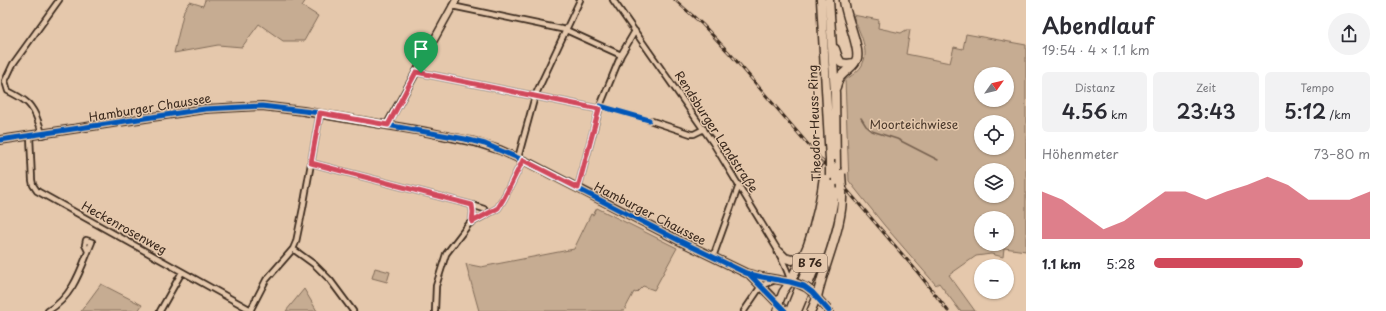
<!DOCTYPE html>
<html lang="de">
<meta charset="utf-8">
<style>
:root{--surface:#fff;--page:#f2f2f3;--text:#2b2b33;--muted:#7c7c81;--accent:#d1495b}
body{margin:0;font-family:"Playpen Sans",sans-serif;background:var(--page);color:var(--text);height:100vh;display:flex;flex-direction:column;font-size:15px;white-space:nowrap}
*{box-sizing:border-box;margin:0}
p{font-size:13px;color:var(--muted)}
.icon{flex:none;width:22px;height:22px;fill:none;stroke:currentColor;stroke-width:2;stroke-linecap:round;stroke-linejoin:round}
.map{position:relative;flex:1;overflow:hidden}
.details{display:flex;flex-direction:column;background:var(--surface);width:360px}
.details>*{flex:none}
.needle{width:26px;rotate:56deg}
.fabs{position:absolute;left:974px;top:67px;display:grid;gap:8px}
.fabs a{display:grid;place-items:center;width:40px;height:40px;border-radius:50%;background:var(--surface);box-shadow:0 1px 3px #0004;font-size:20px}
.pin{position:absolute;display:grid;place-items:center;width:34px;height:34px;color:#fff;margin:-41px -17px;border-radius:50% 50% 50% 0;rotate:-45deg;box-shadow:0 0 4px #0007}
.pin .icon{rotate:45deg}
.round{display:grid;place-items:center;flex:none;width:42px;height:42px;border-radius:21px;background:var(--page)}
.head{display:flex;align-items:center;justify-content:space-between;height:68px;padding:0 16px}
h1{font-size:22px;font-weight:600;line-height:30px}
.stats{display:grid;grid-template-columns:repeat(3,1fr);gap:6px;height:68px;padding:4px 16px}
.stats div{display:grid;align-content:center;border-radius:6px;background:var(--page);text-align:center}
.stats b{font-size:20px;font-weight:600}
.stats small{font-size:11px;font-weight:400}
.stats p{font-size:11px}
.chart{height:112px;padding:8px 16px}
.chart p{display:flex;justify-content:space-between}
.chart svg{width:100%;height:72px;margin-top:4px;fill:var(--accent);opacity:.7}
ul{padding:0 16px;list-style:none;font-size:13px}
li{display:grid;grid-template-columns:64px 48px 1fr;align-items:center;height:30px}
li i{height:10px;border-radius:5px;background:var(--accent)}
main{display:flex;flex:1;min-height:0}
.map>svg:first-child{display:block}
.green{fill:#c6ac92;stroke:#806b58;fill-rule:evenodd}
.lines{fill:none;stroke-linecap:round;stroke-linejoin:round}
.stream{stroke:#76614f;stroke-width:1.5}
.minor-casing{stroke:#3b2a1e;stroke-width:8}
.tertiary-casing{stroke:#3b2a1e;stroke-width:9}
.secondary-casing{stroke:#3b2a1e;stroke-width:10}
.trunk-casing{stroke:#3b2a1e;stroke-width:11}
.minor{stroke:#e5c8ac;stroke-width:4.5}
.tertiary{stroke:#e5c8ac;stroke-width:6}
.secondary{stroke:#e5c8ac;stroke-width:7}
.trunk{stroke:#e5c8ac;stroke-width:8}
.rail-casing{stroke:#3b2a1e;stroke-width:3}
.rail{stroke:#e5c8ac;stroke-width:1.5;stroke-dasharray:4.5;stroke-linecap:butt}
.secondary-bridge-casing{stroke:#3b2a1e;stroke-width:10;stroke-linecap:butt}
.trunk-bridge-casing{stroke:#3b2a1e;stroke-width:11;stroke-linecap:butt}
.secondary-bridge{stroke:#e5c8ac;stroke-width:7}
.trunk-bridge{stroke:#e5c8ac;stroke-width:8}
.cycleway-casing{stroke:#e5c8ac;stroke-width:8}
.cycleway{stroke:#0057b8;stroke-width:5}
.route-casing{stroke:#fff;stroke-width:8}
.route{stroke:#d1495b;stroke-width:5}
.labels{text-anchor:middle;stroke-width:3;stroke-linejoin:round;paint-order:stroke}
.shield{fill:#e5c8ac;stroke:#6e5949;stroke-width:1}
.shield-label{font-size:11px;font-weight:bold;fill:#3b2a1e}
.street-label{font-size:12px;fill:#3b2a1e;stroke:#e5c8ac}
.park-label{font-size:12px;fill:#49372a;stroke:#e5c8ac}
</style>
<main>
<div class="map">
<svg width="1026" height="311" viewBox="0 0 1026 311">
<rect width="100%" height="100%" fill="#e5c8ac"/>
<filter id="ink" filterUnits="userSpaceOnUse"><feTurbulence type="fractalNoise" baseFrequency=".025" numOctaves="2"/><feDisplacementMap in="SourceGraphic" scale="8" xChannelSelector="R" yChannelSelector="G"/><feConvolveMatrix kernelMatrix="1 2 1 2 8 2 1 2 1" color-interpolation-filters="sRGB"/></filter>
<g filter="url(#ink)">
<path class="green" d="M205,0h101l-4,6 16,10 -14,25h-21l-24,-17 -17,23 -24,-2 -44,8 10,-43 6,-8 13,4z
M853,15l26,5 -1,8 23,5 5,-3h4l-4,24 44,9 4,-16 9,2 3,-15 60,11v206l-22,-3 -1,9 -12,-3 -15,2 -27,19 26,36h-15l-21,-28 -3,2 -52,-60 -35,-44 -4,-101c6,-4 15,-9 18,-17 7,-14 -6,-35 -10,-48zM981,74h26v26h-26zM981,122h26v26h-26zM981,170h26v26h-26zM981,218h26v26h-26z
M597,208l80,40 -23,42 -11,-4 -7,7 -2,-1 -10,19h-145l-13,-47 15,3 93,-18 17,-35 2,1z
M375,268l15,4 -3,10 -15,-4z
M101,284l41,21 -4,6h-57z
M304,289l13,22h-31z"/>
<g class="lines">
<path class="stream" d="M861,118l5,8 6,5 25,8 41,21"/>
<g class="minor-casing">
<path id="minor" d="M613,0l100,143 66,109c3,10 9,18 11,28
M452,6l114,24 55,25
M416,72l183,37
M649,120l42,14h3l10,-5
M42,135c-2,-11 -8,-28 -17,-34 -5,-4 -11,-7 -17,-10l-3,-10 8,-17 46,-64
M30,136l2,44 1,5 4,6 214,119
M518,158l17,-62 45,-96
M311,163l161,42 1,7 -1,10
M578,188l22,-82 21,-51 14,-24
M472,205l12,4
M293,249l22,16 15,15 23,31
M713,257l26,-72
M48,311c26,-15 33,-43 44,-69l-6,-2 -1,5 3,6
M160,311l22,-39
M250,311l16,-31 27,-31 3,-7 7,-34 17,-95
M435,311l1,-25 10,-32 23,-30 29,-16 6,-10 19,-38
M744,311l17,-25 14,-6
M776,311l2,-6"/>
</g>
<g class="tertiary-casing">
<path id="tertiary" d="M387,125l69,-125"/>
</g>
<g class="secondary-casing">
<path id="secondary" d="M0,140l205,-31 57,-3 41,5 119,20 53,11 25,8 29,13 153,79 64,31 16,4 34,6
M750,275l35,36
M813,293l16,18
M778,305l5,-13 7,-10
M811,311l6,-14"/>
</g>
<g class="trunk-casing">
<path id="trunk" d="M821,0l9,160
M829,0l6,93 1,74
M835,49l3,9 3,5 6,1 7,-1
M836,87c1,-4 2,-8 5,-11 5,-6 14,-10 16,-18 3,-11 -12,-43 -13,-58
M779,252l6,6 7,2 11,-4
M790,282c6,-13 13,-24 18,-37 9,-25 14,-50 17,-76
M817,297c8,-37 27,-71 25,-109
M790,311c19,-48 37,-83 40,-136
M797,311c18,-43 35,-83 39,-130"/>
</g>
<use href="#minor" class="minor"/>
<use href="#tertiary" class="tertiary"/>
<use href="#secondary" class="secondary"/>
<use href="#trunk" class="trunk"/>
<g class="rail-casing">
<path id="rail" d="M675,0l27,24 31,33 187,218 28,36"/>
</g>
<use href="#rail" class="rail"/>
<g class="secondary-bridge-casing">
<path id="secondary-bridge" d="M796,283l11,5 5,4"/>
</g>
<g class="trunk-bridge-casing">
<path id="trunk-bridge" d="M841,174l1,14
M830,175v-15
M836,181v-14"/>
</g>
<use href="#secondary-bridge" class="secondary-bridge"/>
<use href="#trunk-bridge" class="trunk-bridge"/>
<g class="cycleway-casing">
<path id="cycleway" d="M600,106l49,14
M0,140l205,-31 57,-3 58,7 145,26 20,5 33,14 164,84 64,31 16,4 28,5 14,4 8,6 17,19
M750,275l35,36"/>
</g>
<use href="#cycleway" class="cycleway"/>
</g>
</g>
<g class="lines" filter="url(#ink)">
<g class="route-casing">
<path id="route" d="M416,72l183,37 -21,79 -55,-28 -19,38 -6,10 -26,14 1,-10 -1,-7 -161,-42 9,-50 68,12z"/>
</g>
<use href="#route" class="route"/>
</g>
<g class="labels">
<rect class="shield" x="793" y="254" width="34" height="18" rx="3"/>
<g class="shield-label">
<text x="810" y="267">B 76</text>
</g>
<g class="street-label">
<text transform="translate(150 108) rotate(-9)" y="4">Hamburger Chaussee</text>
<text transform="translate(815 123) rotate(-92)" y="4">Theodor-Heuss-Ring</text>
<text transform="translate(716 132) rotate(57)" y="4">Rendsburger Landstraße</text>
<text transform="translate(650 214) rotate(27)" y="4">Hamburger Chaussee</text>
<text transform="translate(124 228) rotate(29)" y="4">Heckenrosenweg</text>
</g>
<g class="park-label">
<text x="914" y="129">Moorteichwiese</text>
</g>
</g>
</svg>
<div class="fabs">
<a><svg class="needle" viewBox="-14 -14 28 28"><path d="M0-13l5 13h-10z" fill="#e53935"/><path d="M0 13l5-13h-10z" fill="#7c7c81"/></svg></a>
<a><svg class="icon" aria-label="locate" viewBox="0 0 24 24"><circle cx="12" cy="12" r="6"/><path d="M12 2v4M12 18v4M2 12h4M18 12h4"/></svg></a>
<a><svg class="icon" aria-label="layers" viewBox="0 0 24 24"><path d="M12 4l9 5-9 5-9-5zM3 14l9 5 9-5"/></svg></a>
<a>+</a>
<a>−</a>
</div>
<div class="pin" style="left:421px;top:73px;background:#1e9e55"><svg class="icon" aria-label="arrive" viewBox="0 0 24 24"><path d="M6 21V4h12l-3 4 3 4H6"/></svg></div>
</div>
<section class="details">
<div class="head"><div><h1>Abendlauf</h1><p>19:54 · 4 × 1.1 km</p></div><a class="round"><svg class="icon" aria-label="share" viewBox="0 0 24 24"><path d="M12 15V3M7 8l5-5 5 5M5 13v7h14v-7"/></svg></a></div>
<div class="stats">
<div><p>Distanz</p><b>4.56<small> km</small></b></div>
<div><p>Zeit</p><b>23:43</b></div>
<div><p>Tempo</p><b>5:12<small> /km</small></b></div>
</div>
<div class="chart"><p><span>Höhenmeter</span>73–80 m</p>
<svg viewBox="0 0 160 44" preserveAspectRatio="none"><path d="M0 44V15L10 20L20 29L30 38L40 33L50 24L60 15L70 15L80 20L90 15L100 11L110 6L120 11L130 20L140 20L150 20L160 15V44z"/></svg>
</div>
<ul>
<li><b>1.1 km</b>5:28<i style="width:69%"></i></li>
</ul>
</section>
</main>
